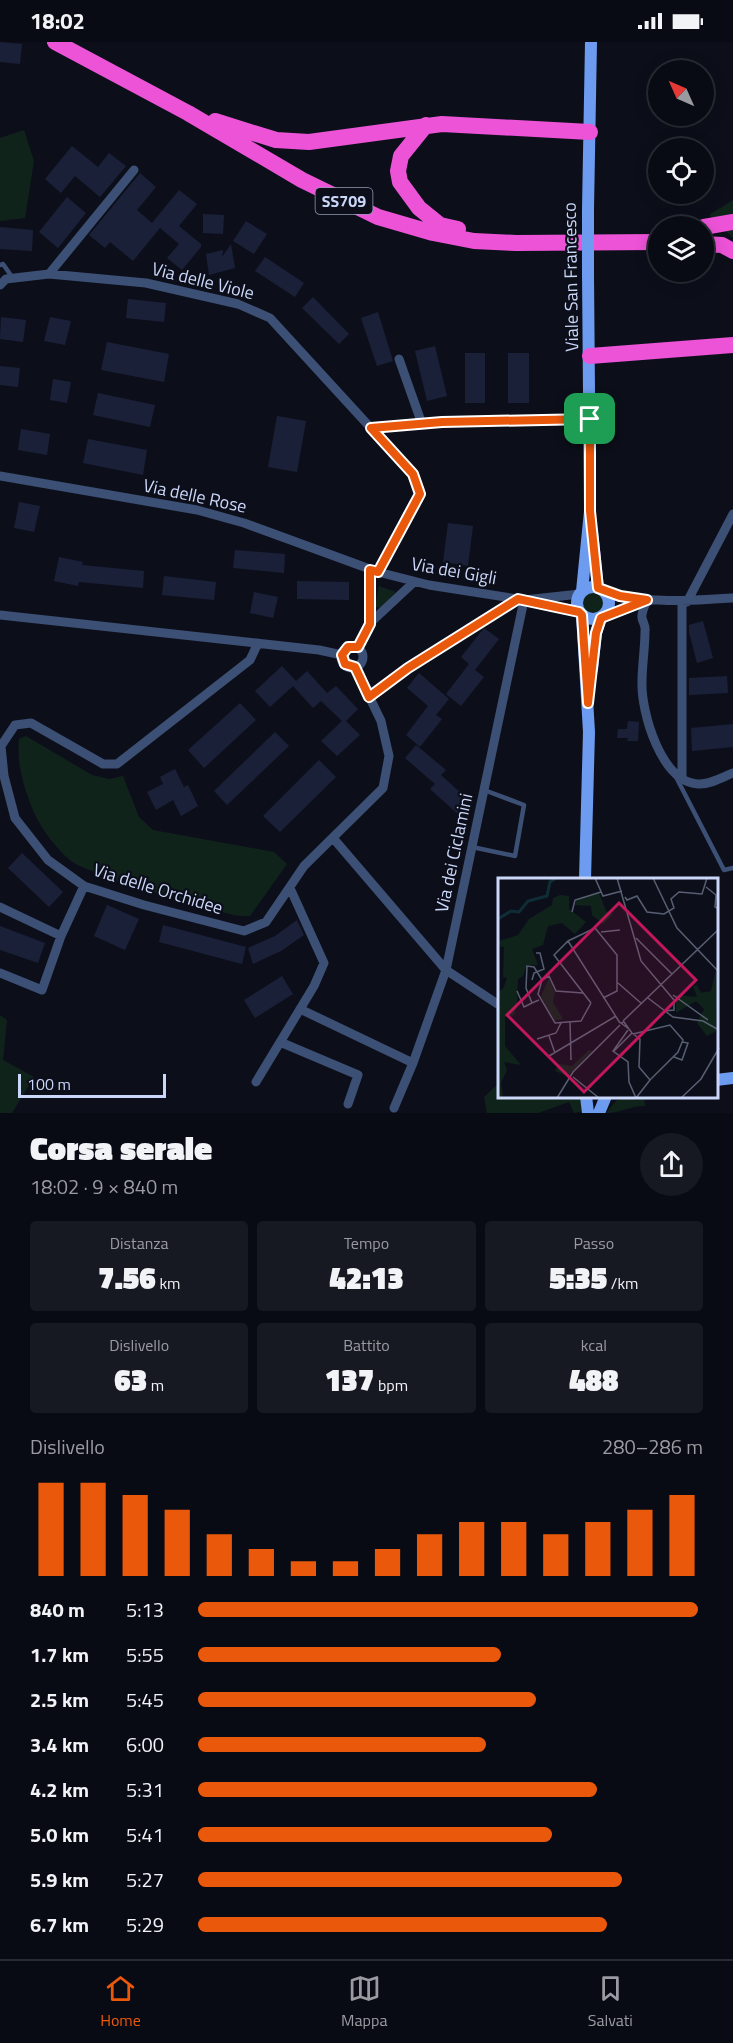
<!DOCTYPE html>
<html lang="it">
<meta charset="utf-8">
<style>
:root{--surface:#090b14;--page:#171922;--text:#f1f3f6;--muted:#999ba0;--line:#292b34;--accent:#ea580c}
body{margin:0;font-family:"Titillium Web",sans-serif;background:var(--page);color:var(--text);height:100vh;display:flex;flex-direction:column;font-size:22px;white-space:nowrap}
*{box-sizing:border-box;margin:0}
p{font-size:20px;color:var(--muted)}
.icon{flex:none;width:33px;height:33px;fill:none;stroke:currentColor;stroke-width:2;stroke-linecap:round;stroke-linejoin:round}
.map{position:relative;height:1071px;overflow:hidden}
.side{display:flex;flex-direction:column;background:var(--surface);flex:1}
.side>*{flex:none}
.needle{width:39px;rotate:315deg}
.controls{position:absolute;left:648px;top:18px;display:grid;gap:12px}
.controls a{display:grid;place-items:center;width:66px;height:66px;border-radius:50%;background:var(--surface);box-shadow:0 3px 15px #0003,0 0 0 2px var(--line);font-size:30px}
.scale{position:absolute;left:18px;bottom:15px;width:148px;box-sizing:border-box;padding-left:6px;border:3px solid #cbd7f9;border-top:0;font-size:16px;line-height:21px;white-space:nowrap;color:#cbd7f9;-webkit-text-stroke:4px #0c0f1a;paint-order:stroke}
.pin{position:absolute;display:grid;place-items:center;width:51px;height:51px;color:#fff;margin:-26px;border-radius:12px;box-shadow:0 3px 9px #0006}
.round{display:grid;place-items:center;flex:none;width:63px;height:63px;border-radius:32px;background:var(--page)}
.head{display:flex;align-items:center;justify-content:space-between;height:102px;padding:0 30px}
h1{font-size:33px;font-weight:800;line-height:45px}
.figures{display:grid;grid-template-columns:repeat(3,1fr);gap:9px;height:102px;padding:6px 30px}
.figures div{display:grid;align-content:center;border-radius:6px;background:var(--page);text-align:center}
.figures b{font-size:30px;font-weight:800}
.figures small{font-size:16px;font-weight:400}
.figures p{font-size:16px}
.chart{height:168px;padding:12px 30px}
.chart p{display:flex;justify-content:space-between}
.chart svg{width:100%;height:108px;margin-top:6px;stroke:var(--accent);stroke-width:6}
ul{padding:0 30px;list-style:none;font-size:20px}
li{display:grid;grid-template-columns:96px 72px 1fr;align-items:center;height:45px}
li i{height:15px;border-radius:8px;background:var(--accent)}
.status{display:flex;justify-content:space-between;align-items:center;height:42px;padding:0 30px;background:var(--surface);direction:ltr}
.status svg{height:16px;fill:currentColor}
.menu{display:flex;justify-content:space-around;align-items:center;height:84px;border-top:2px solid var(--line);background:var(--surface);font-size:16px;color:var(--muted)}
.menu a{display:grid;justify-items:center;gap:3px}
.menu .active{color:var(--accent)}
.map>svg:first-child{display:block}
.green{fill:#10231b}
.building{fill:#1b2039}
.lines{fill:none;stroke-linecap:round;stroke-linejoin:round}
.lane{stroke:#3c4f74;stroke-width:4.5}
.street{stroke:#3c4f74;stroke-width:9}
.secondary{stroke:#6c9bef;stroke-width:12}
.highway{stroke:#ec53d7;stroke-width:16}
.secondary-bridge{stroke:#6c9bef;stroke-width:12}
.route-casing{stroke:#fff;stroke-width:12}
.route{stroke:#ea580c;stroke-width:8}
.labels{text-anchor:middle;stroke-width:4.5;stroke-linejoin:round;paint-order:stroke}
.shield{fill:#0c0f1a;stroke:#929bb6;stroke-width:1.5}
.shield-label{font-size:16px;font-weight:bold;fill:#cbd7f9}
.street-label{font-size:18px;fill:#cbd7f9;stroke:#0c0f1a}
.inset-river{fill:none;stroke:#0f2d36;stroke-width:3}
.inset-road{fill:none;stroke:#585f73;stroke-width:1.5}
.view{fill:#c2185b;fill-opacity:0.15;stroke:#c2185b;stroke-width:3}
.inset-edge{fill:none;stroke:#cbd7f9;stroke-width:3}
</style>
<div class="status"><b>18:02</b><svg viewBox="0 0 49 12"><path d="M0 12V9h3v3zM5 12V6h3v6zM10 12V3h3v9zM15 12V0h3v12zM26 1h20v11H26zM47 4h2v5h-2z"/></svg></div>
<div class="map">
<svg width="733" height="1071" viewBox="0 0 733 1071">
<rect width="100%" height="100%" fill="#0c0f1a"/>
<path class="green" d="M24,88l10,31 -9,57 -25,3v-83z
M733,158v38l-24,-23z
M379,544l17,6 -14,16 -7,-1z
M581 562a12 12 0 1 1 24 0a12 12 0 1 1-24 0Z
M26,694l66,39 17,4 14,-3 16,41 14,13 121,22 13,12 -37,52c-25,1 -34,-9 -57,-14 -34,-8 -65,-16 -97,-29 -8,-4 -18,-7 -25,-12 -20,-17 -35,-39 -43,-64 -7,-19 -11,-38 -9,-58z
M0,973l7,5 -4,40 31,17 -22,36h-12z
M499,1041v13l82,1 3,14 -10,2 -5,-11 -31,11h-51l-3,-16z
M635,1055v3l9,-1 1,7c-15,0 -25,7 -39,7l11,-13z"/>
<path class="building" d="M0,0l22,2 -2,20 -20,-2z
M72,104l26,21 11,-14 17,13 -26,31 -25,-21 -14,17 -16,-14z
M140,131l16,14 -19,23 15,13 27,-33 18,14 -18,22 22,18v3l-19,23 -15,-12 12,-14 -19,-16 -27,33 -23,-19 -5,6 -16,-13z
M67,155l19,16 -28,35 -19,-16z
M203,172l21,1 -1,19 -20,-1z
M246,179l21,13 -13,20 -21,-13z
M0,185l33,3 -1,21 -32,-2z
M231,202l4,24 -26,7 -3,-21 17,-4 -1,7z
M265,215l39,26 -9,14 -40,-26z
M313,255l36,37 -10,10 -37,-36z
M128,257l38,4 -2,19 -38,-4z
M378,270l15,49 -16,5 -16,-48z
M1,275l25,3 -3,22 -23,-3z
M50,275l21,4 -6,24 -21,-4z
M107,300l62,12 -5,28 -63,-12z
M435,304l12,50 -20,5 -12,-50z
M465,311h20v50h-20z
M508,311h21v50h-21z
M0,324l20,2 -2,19 -18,-2z
M53,337l18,3 -4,21 -17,-3z
M98,351l57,12 -5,22 -57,-12z
M277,374l29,5 -9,51 -29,-5z
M21,387l29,5 -3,21 -29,-5z
M88,397l59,11 -4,25 -60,-12z
M19,460l21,4 -6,26 -20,-4z
M448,481l25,3 -5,40 -25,-4z
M235,508l50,4 -1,19 -51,-5z
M59,515l24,5 -1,3 62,6 -1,17 -64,-6 -1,4 -24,-5z
M164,534l52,6 -2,18 -52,-5z
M297,539l52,1v18l-52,-1z
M254,550l24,5 -5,21 -23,-5z
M703,579l10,37 -16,5 -8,-31v-7z
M484,586l15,11 -24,31 9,7 -23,29 -15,-12 23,-30 -8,-7z
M282,624l14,15 11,-10 20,22 9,-7 22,23 -12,12 14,14 -23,21 -16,-15 21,-20 -21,-20 -8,7 -20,-22 -23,21 -15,-16z
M419,631l30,26 -13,16 6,4 -22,28 -14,-12 22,-29 -21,-18z
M727,634l1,17 -39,2v-17z
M240,661l16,17 -52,48 -16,-18z
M628,679l11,1 -1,19h-11l1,-3h-11l1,-9h9z
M733,682v23l-41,4 -1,-23z
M275,690l14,14 -62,59 -13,-14z
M416,703l30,25 -5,5 31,28 -12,13 -30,-27 5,-5 -30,-26z
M319,718l17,17 -56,55 -17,-16z
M175,727l9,18 4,-2 10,21 -17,10 -8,-16 -17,10 -9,-18 16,-8 -3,-7z
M22,811l41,39 -14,15 -41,-39z
M107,863l32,14 -14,31 -31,-14z
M297,878l7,15 -23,16 -28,13 -5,-16 27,-12z
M163,883l83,22 -4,17 -83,-22z
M0,884l45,17 -7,20 -38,-13z
M282,934l11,18 -38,24 -11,-18z"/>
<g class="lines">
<path class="lane" d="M0,223l3,-1 9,13
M369,655l39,-29 109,-68
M675,733l49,95 9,-2
M472,805l43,9 9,-51 -40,-15"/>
<path class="street" d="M49,232l85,-104
M0,243l6,-6 43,-5 97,9 92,21 32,14 143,156 7,19 -42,79
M399,317l23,65
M371,386l71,-6 148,-3
M0,434l197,34 47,13 134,49 51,13 95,15 56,-6
M604,549c43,13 85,10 129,7
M647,558c-2,5 -6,13 -5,18 1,5 4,8 3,13 0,17 -3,34 -3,51 -1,30 19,100 56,102 11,1 25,-7 35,-11
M532,560l47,9
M687,560l46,-88
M0,573l319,35 23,5
M605,573l22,-6 20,-9
M370,581v-53
M258,601l-8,17 -133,104h-14l-72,-41 -16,2 -14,21 3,30 11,42 33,42 36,26 60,19 100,26 22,-9 38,-56 79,-78 6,-32 -8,-35 -26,-54
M341 615a11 11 0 1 1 22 0a11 11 0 1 1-22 0Z
M358,605l12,-24 44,-41
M682,737v-177
M333,796l113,132 53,35
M0,865l61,29 23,-50
M0,931l42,17 19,-54
M300,967l113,54
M280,1000l78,33 -10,29
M256,1040l58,-96 10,-23 -34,-75
M394,1066l19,-45 33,-93 78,-370"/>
<path class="secondary" d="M588,167l3,-167
M592,490l6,56
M577 561a16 16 0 1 1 32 0a16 16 0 1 1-32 0Z
M582,549l8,-80 -2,-237
M582,573l7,117 -4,147
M592,627l4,-36 5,-16
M716,1038l17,-2
M586,1054l2,17
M599,1071l7,-17"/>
<path class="highway" d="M55,0l133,71 114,67 76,37 55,16 41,8 42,2 142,-1
M215,79l61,19 33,2 133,-18 148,8
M426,83l-25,31 -3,15 2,11 19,26 21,17 18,4
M704,185l29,-5
M704,202l18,1 11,6
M590,314l143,-11"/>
<path class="secondary-bridge" d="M588,167v65"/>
</g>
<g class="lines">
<g class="route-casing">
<path id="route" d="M590,377v92l8,77 22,8 27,4 -46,18 -5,15 -8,70 -6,-88 -3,-3 -61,-13 -110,69 -39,29 -14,-30 -10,-3 -3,-9 6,-8h10l12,-23v-54l8,2 42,-78 -7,-20 -42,-46 71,-6z"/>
</g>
<use href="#route" class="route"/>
</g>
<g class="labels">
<rect class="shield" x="315.5" y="146" width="57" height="26" rx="4.5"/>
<g class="shield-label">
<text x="344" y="165">SS709</text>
</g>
<g class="street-label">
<text transform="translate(571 235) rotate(-91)" y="6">Viale San Francesco</text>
<text transform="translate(203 239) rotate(14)" y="6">Via delle Viole</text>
<text transform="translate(195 454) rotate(12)" y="6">Via delle Rose</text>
<text transform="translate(454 529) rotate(10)" y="6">Via dei Gigli</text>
<text transform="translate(454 811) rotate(-78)" y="6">Via dei Ciclamini</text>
<text transform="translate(158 847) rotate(17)" y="6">Via delle Orchidee</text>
</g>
</g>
<g transform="translate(498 836)">
<rect width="220" height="220" fill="#0c0f1a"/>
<path d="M101,15l7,18 7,3 -10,10 -11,-9 -1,-9 -16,-1 2,-6zM62,17l9,1v13l17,13 -11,12 -13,-11 -14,3 -5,19 -11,4 6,16h-11l-4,11 -5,3 -1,27 -3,9 -9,2v29l16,19 -17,-3 3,8 -6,13 2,15h-5v-107l5,-2 4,-11 -4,-1 1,-30 -6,-1 1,-5 19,-6 11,-16 23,-14 1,-7zM220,83l-2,70 -9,5 -10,-13 7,-14 -8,-8 -20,12v-18l21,2 -4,-11 4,-1 4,8 10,-2zM51,100l6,15 -2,9 10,17 -9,2 -13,-25zM91,172l3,1 -24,25 -13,-5 4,-7 13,2z" fill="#10231b"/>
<path class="inset-river" d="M0,41l13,-8 8,1 9,-11 19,-5 3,-14 6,-4M0,129v23"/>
<path class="inset-road" d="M97,0l8,18 19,-5M119,0l24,83 33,39v10l-10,1M155,0l24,50 42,44M208,9l10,8 -1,12 4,2M127,19l2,3 10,-4 10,16 17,2 10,-6 -3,-9 8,-7 23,2 5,-16M74,34l3,-12 26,-8M103,54l19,-2M138,60l36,36M70,63l27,-13 22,27v36l-14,7M34,102l2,-7 10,-4 -4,-16h-4M120,105l24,21M19,113l7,16 8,-4M85,115l-27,-2 -7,-15 -7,4 -4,14 17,29 26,-2 10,-18M175,117l35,25M150,120l25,19 30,4 16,9M41,122l-7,3 -6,-15 1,-22 7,1 8,13M93,125l-37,-48 14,-14 52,82M72,143l1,39M125,143l96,-92M131,151l-8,-6 3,-1 5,7 3,4 8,6 -1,28 11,13 28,-28 5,-12 -13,-15 -37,9M130,152l-15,21 15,11 1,20 7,16M51,158l6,17M39,161l19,-6 5,-10M116,173l18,-18M51,178l67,-40M176,179l8,3 6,-17 -6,-1M75,199l26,21M59,220l16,-26 47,-47M138,220l14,-18M183,220l20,-19 18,-31"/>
<path class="view" d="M121,25l77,77 -112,112 -77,-77z"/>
<rect width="220" height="220" class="inset-edge"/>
</g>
</svg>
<div class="controls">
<a><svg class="needle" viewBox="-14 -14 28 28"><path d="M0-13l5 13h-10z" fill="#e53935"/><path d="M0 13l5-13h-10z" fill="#999ba0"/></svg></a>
<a><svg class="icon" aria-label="locate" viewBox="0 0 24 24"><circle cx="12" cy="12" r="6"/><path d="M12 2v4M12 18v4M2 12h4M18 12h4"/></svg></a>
<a><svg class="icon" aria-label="layers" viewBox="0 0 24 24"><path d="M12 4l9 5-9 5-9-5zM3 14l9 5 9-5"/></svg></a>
</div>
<div class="scale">100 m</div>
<div class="pin" style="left:590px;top:377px;background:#1e9e55"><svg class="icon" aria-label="arrive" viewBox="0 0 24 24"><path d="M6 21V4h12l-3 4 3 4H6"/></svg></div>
</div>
<section class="side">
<div class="head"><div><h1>Corsa serale</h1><p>18:02 · 9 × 840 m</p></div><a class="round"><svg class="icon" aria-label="share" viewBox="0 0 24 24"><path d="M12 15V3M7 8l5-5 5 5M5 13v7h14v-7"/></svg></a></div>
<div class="figures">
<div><p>Distanza</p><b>7.56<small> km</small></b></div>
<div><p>Tempo</p><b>42:13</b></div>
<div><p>Passo</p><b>5:35<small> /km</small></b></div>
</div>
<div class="figures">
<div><p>Dislivello</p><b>63<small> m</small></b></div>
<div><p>Battito</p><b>137<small> bpm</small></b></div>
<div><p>kcal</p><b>488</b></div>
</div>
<div class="chart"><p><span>Dislivello</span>280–286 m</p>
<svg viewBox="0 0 160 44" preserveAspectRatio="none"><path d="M5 44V6M15 44V6M25 44V11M35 44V17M45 44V27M55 44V33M65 44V38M75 44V38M85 44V33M95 44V27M105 44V22M115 44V22M125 44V27M135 44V22M145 44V17M155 44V11"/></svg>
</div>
<ul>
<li><b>840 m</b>5:13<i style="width:99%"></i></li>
<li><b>1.7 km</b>5:55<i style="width:60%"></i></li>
<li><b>2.5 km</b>5:45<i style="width:67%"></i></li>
<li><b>3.4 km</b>6:00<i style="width:57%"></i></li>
<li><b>4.2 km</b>5:31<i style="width:79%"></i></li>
<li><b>5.0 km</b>5:41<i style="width:70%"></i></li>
<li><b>5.9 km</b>5:27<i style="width:84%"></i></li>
<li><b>6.7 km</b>5:29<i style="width:81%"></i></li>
</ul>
</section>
<nav class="menu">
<a class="active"><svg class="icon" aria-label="home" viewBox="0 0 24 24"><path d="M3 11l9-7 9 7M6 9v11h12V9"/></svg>Home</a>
<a><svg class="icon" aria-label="map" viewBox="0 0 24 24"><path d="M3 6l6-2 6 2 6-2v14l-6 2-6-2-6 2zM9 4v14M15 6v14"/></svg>Mappa</a>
<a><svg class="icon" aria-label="saved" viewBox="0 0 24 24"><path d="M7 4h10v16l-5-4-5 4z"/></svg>Salvati</a>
</nav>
